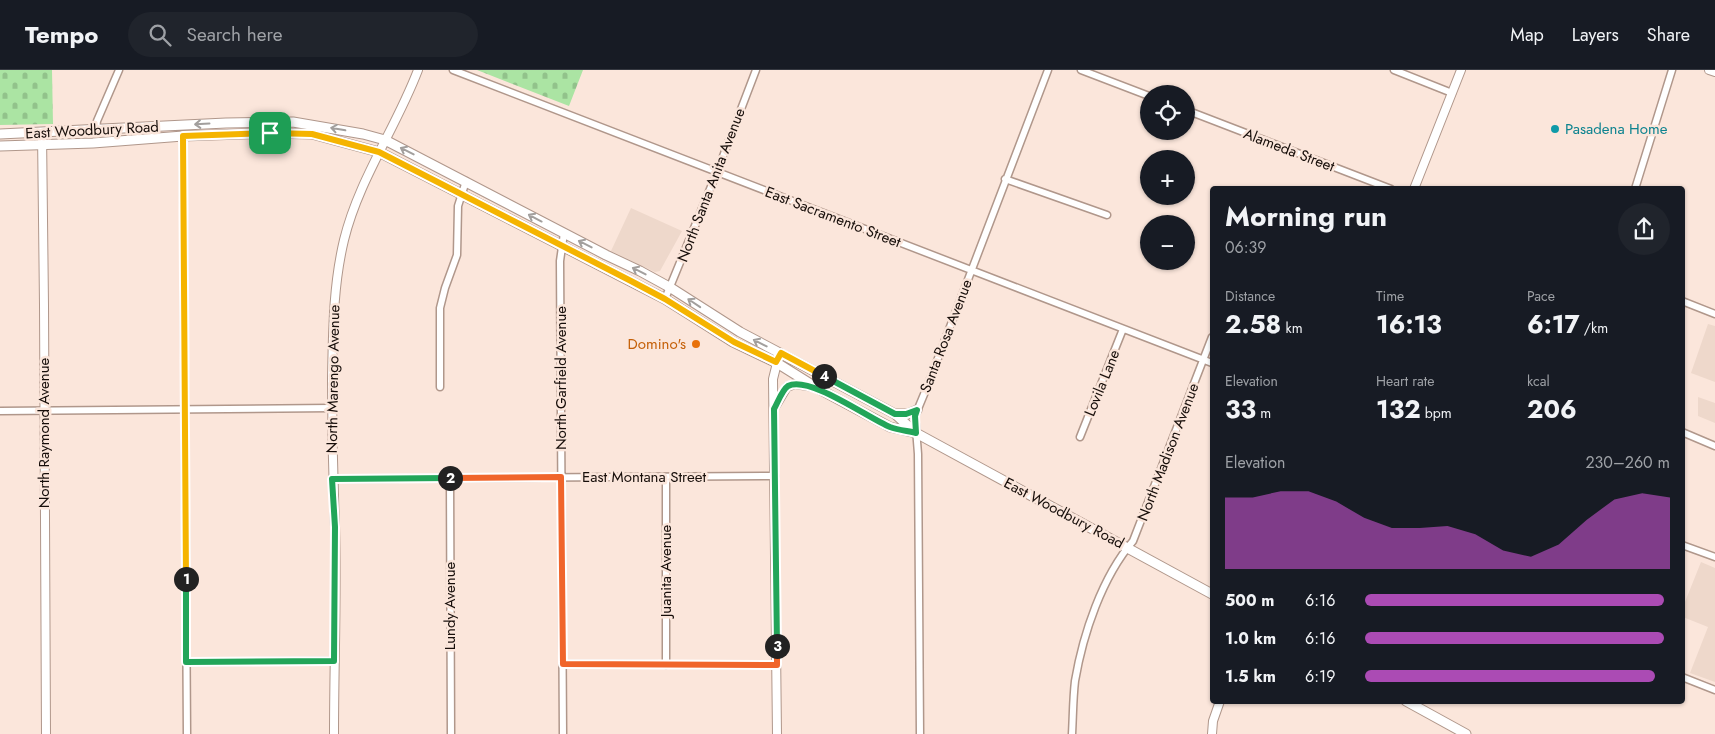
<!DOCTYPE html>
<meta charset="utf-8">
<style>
:root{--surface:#171b24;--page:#20242c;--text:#f1f3f6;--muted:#9ea1a6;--line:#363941;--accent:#ab4bb4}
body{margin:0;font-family:Jost,sans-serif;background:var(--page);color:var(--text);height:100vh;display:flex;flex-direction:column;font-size:19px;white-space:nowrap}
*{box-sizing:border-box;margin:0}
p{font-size:16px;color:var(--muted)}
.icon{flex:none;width:28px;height:28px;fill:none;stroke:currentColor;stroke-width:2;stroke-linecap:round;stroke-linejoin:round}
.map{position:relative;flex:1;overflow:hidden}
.sheet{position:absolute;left:1210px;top:116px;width:475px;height:518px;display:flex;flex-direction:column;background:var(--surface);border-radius:5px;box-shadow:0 1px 4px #0004}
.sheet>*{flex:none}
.fabs{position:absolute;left:1140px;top:15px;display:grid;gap:10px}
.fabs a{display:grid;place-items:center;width:55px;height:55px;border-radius:50%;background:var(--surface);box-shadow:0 1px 4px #0004;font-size:25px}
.pin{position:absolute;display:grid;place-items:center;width:42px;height:42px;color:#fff;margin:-21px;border-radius:10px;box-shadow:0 2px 8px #0006}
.km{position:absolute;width:25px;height:25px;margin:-12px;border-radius:50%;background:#222;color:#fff;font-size:14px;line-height:25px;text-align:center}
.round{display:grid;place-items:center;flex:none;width:52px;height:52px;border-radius:26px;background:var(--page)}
.head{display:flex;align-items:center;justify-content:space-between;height:85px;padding:0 15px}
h1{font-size:28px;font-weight:700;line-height:38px}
.metrics{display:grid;grid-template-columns:repeat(3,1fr);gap:8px;height:85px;padding:5px 15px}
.metrics div{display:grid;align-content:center}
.metrics b{font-size:25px;font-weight:700}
.metrics small{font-size:14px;font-weight:400}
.metrics p{font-size:14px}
.chart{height:140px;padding:10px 15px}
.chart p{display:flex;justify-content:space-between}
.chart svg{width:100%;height:90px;margin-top:5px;fill:var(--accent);opacity:.7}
ul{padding:0 15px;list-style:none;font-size:16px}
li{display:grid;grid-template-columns:80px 60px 1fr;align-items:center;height:38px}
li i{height:12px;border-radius:6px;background:var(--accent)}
header{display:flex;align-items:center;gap:30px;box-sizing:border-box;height:70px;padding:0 25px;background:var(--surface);border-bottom:1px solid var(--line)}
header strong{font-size:24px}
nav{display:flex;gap:28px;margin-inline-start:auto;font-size:18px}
.search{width:350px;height:45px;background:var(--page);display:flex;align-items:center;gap:12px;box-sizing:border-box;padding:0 18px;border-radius:28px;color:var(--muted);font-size:19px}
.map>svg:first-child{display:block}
.commercial{fill:#eed8cb}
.cemetery{fill:url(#cemetery-stones)}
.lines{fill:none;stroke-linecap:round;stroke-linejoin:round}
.minor-casing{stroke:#b0978b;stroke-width:9}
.tertiary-casing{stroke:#b0978b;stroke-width:10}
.secondary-casing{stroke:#b0978b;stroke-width:11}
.minor{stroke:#fff;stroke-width:6}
.tertiary{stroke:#fff;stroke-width:8}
.secondary{stroke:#fff;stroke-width:9}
.oneway{stroke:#a29f9d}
.split-1-casing{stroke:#fff;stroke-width:10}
.split-2-casing{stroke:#fff;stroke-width:10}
.split-3-casing{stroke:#fff;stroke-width:10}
.split-4-casing{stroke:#fff;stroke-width:10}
.split-5-casing{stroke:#fff;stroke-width:10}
.split-1{stroke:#f5b400;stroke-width:6}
.split-2{stroke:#22a559;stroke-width:6}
.split-3{stroke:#f0652b;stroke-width:6}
.split-4{stroke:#22a559;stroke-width:6}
.split-5{stroke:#f5b400;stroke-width:6}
.culture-dot{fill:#0f9aa8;stroke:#fbe6db;stroke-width:2}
.food-dot{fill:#e8710a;stroke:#fbe6db;stroke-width:2}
.labels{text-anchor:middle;stroke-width:5;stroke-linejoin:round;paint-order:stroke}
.culture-label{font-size:15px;fill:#0d838f;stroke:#fbe6db;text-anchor:start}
.street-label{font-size:15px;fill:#170e0a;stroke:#fbe6db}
.food-label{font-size:15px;fill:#c56008;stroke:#fbe6db;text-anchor:end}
</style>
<header>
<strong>Tempo</strong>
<div class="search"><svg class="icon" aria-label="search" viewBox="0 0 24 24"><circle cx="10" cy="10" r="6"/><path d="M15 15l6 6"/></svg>Search here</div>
<nav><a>Map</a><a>Layers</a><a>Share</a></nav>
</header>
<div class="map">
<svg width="1715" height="664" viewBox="0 0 1715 664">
<defs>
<pattern id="cemetery-stones" width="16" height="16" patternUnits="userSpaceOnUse" patternTransform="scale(1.25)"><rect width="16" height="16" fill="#abe4a3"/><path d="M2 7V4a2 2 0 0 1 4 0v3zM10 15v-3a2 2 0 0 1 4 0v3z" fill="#92c28b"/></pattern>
</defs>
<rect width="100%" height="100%" fill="#fbe6db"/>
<path class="commercial" d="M631,138l51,23 -22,40 -5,1 -44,-21z
M1708,254l7,2v56l-24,-9z
M1698,327l17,6v20l-17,-7z
M1701,492l14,6v114l-25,-9 18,-46 -25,-10v-10z"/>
<path class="cemetery" d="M0,0h52l1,54 -53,1z
M477,0h106l-14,36z"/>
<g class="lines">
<g class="minor-casing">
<path id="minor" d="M453,0l759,293
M1081,0l68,26
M1394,0l58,23
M1186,40l205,79
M96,60l1,-9 22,-51
M183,66l4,598
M1005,109l102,36
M1635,119l37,-119
M665,229l52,-127 39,-102
M1682,231l33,13
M440,317v-79l5,-20 12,-33 1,-49 8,-25
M0,341l332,-3
M1682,362l33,14
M1080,367l43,-108
M450,408l1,256
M332,409l443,-3
M1682,475l33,12
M186,592l148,-1
M563,594l214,1
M666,595v-188
M1682,607l33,13
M563,664l-3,-473 4,-28
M920,664l-2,-280 -3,-38 12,-29 121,-317
M1072,664c1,-18 1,-36 3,-53 8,-47 27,-104 58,-140l79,-204"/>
</g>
<g class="tertiary-casing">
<path id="tertiary" d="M1709,0l6,2
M42,63l2,172 2,429
M1414,119l47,-119
M775,337l12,-20 8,-3 19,3
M334,664c0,-69 3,-139 1,-208 -2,-49 -3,-98 -3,-147 1,-48 1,-93 12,-139 15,-61 52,-112 74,-170
M777,664l-4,-355 5,-20
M1212,664l1,-13 7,-20"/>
</g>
<g class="secondary-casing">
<path id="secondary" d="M0,64l226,-11 67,-1 70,12 22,6 221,115 34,16 31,17 69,44 155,82 21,19
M0,76l93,-3 90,-7 87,-3 42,1 67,18 286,147 68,43 44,21 40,25 73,39 26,6 296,161
M895,344h13l9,-4
M1406,631l60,33"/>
</g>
<use href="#minor" class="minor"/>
<use href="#tertiary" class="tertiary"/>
<use href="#secondary" class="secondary"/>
</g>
<defs><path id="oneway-shaft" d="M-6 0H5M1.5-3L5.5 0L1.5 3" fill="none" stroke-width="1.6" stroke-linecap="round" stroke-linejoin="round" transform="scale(1.25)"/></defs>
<g class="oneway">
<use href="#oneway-shaft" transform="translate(202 54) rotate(177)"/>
<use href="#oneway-shaft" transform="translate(338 59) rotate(-170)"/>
<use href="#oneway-shaft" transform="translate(407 81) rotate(-153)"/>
<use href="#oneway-shaft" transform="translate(535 148) rotate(-152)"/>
<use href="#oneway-shaft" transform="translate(585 174) rotate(-153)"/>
<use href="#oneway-shaft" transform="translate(639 201) rotate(-153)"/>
<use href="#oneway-shaft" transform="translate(694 233) rotate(-146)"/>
<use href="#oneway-shaft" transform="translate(760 273) rotate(-153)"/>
</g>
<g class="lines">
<g class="split-1-casing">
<path id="split-1" d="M186,509l-3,-443 87,-3"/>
</g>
<g class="split-2-casing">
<path id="split-2" d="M186,509v83l148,-1 1,-134 -3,-48 118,-1"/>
</g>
<g class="split-3-casing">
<path id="split-3" d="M450,408l111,-1 2,187 214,1v-19"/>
</g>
<g class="split-4-casing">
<path id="split-4" d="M777,576l-3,-237c4,-7 8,-19 14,-23 21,-11 80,32 102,41 8,3 18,4 26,6l-1,-17 2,-6 -11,4h-11l-71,-38"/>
</g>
<g class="split-5-casing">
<path id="split-5" d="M270,63l42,1 67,18 252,129 34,18 69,43 42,20 5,-9 43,23"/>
</g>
<use href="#split-1" class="split-1"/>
<use href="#split-2" class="split-2"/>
<use href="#split-3" class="split-3"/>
<use href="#split-4" class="split-4"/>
<use href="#split-5" class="split-5"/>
</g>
<circle class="culture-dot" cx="1555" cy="59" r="5"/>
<circle class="food-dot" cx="696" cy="274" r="5"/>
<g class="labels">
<g class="culture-label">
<text x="1565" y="64">Pasadena Home</text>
</g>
<g class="street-label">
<text transform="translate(92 60) rotate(-3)" y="5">East Woodbury Road</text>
<text transform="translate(1289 80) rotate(21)" y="5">Alameda Street</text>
<text transform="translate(711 115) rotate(-69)" y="5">North Santa Anita Avenue</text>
<text transform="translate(833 147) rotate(21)" y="5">East Sacramento Street</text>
<text transform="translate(946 266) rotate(-69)" y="5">Santa Rosa Avenue</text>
<text transform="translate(561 308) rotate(-90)" y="5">North Garfield Avenue</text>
<text transform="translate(333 309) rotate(-89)" y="5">North Marengo Avenue</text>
<text transform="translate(1102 313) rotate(-68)" y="5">Lovila Lane</text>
<text transform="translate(44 363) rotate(-90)" y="5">North Raymond Avenue</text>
<text transform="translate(1168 382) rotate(-69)" y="5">North Madison Avenue</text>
<text x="644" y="412">East Montana Street</text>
<text transform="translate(1064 443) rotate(28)" y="5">East Woodbury Road</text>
<text transform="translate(666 501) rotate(-90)" y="5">Juanita Avenue</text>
<text transform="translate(450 536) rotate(-90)" y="5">Lundy Avenue</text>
</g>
<g class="food-label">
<text x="686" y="279">Domino's</text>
</g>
</g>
</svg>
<div class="fabs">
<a><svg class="icon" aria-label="locate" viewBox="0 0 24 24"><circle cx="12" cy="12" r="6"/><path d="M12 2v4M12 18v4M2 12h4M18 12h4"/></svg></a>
<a>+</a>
<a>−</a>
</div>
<div class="pin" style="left:270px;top:63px;background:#1e9e55"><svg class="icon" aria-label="arrive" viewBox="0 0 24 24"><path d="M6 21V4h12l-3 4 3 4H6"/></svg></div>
<b class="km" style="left:186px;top:509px">1</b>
<b class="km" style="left:450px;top:408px">2</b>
<b class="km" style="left:777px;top:576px">3</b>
<b class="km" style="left:824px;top:306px">4</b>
<section class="sheet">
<div class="head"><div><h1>Morning run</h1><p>06:39</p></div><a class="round"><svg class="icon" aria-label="share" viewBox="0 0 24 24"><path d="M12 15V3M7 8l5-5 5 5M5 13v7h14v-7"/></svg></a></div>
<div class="metrics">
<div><p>Distance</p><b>2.58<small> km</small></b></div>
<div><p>Time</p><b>16:13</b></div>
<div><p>Pace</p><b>6:17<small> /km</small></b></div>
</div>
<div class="metrics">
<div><p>Elevation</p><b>33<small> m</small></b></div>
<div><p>Heart rate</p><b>132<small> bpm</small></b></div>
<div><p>kcal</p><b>206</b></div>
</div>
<div class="chart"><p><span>Elevation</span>230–260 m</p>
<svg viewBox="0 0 160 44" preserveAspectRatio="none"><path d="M0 44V9L10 9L20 6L30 6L40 11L50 19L60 24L70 24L80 23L90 27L100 35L110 38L120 32L130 20L140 10L150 7L160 9V44z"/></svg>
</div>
<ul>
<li><b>500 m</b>6:16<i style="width:98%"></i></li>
<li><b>1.0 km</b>6:16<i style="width:98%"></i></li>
<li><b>1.5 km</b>6:19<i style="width:95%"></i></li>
</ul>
</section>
</div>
